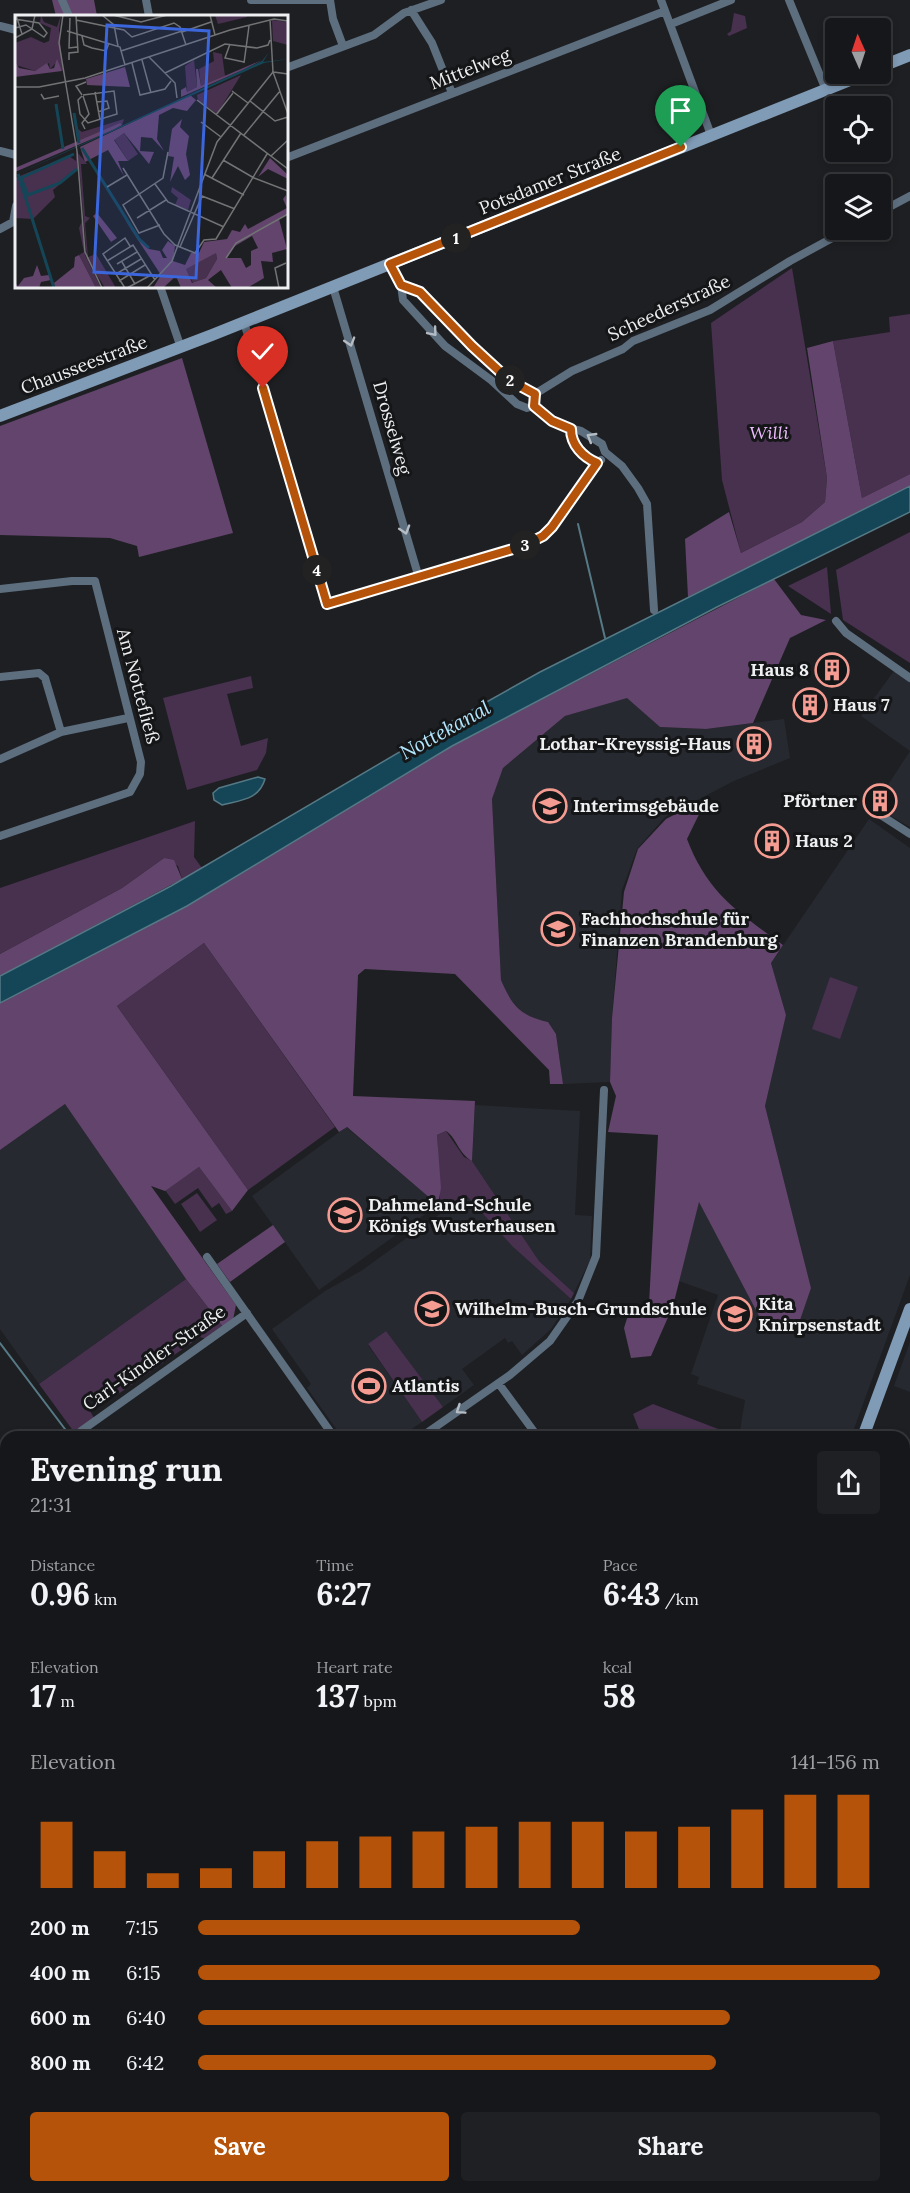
<!DOCTYPE html>
<meta charset="utf-8">
<style>
:root{--surface:#16171a;--page:#1f2023;--text:#f1f3f6;--muted:#9e9fa2;--line:#353639;--accent:#b45309}
body{margin:0;font-family:Lora,serif;background:var(--page);color:var(--text);height:100vh;display:flex;flex-direction:column;font-size:22px;white-space:nowrap}
*{box-sizing:border-box;margin:0}
p{font-size:20px;color:var(--muted)}
.icon{flex:none;width:33px;height:33px;fill:none;stroke:currentColor;stroke-width:2;stroke-linecap:round;stroke-linejoin:round}
.map{position:relative;flex:1;overflow:hidden}
.details{position:absolute;left:0px;top:1431px;width:910px;height:762px;display:flex;flex-direction:column;background:var(--surface);border-radius:18px 18px 0 0;box-shadow:0 3px 9px #0003,0 0 0 2px var(--line)}
.details>*{flex:none}
.needle{width:39px;rotate:357deg}
.tools{position:absolute;left:825px;top:18px;display:grid;gap:12px}
.tools a{display:grid;place-items:center;width:66px;height:66px;border-radius:6px;background:var(--surface);box-shadow:0 3px 9px #0003,0 0 0 2px var(--line);font-size:30px}
.pin{position:absolute;display:grid;place-items:center;width:51px;height:51px;color:#fff;margin:-62px -26px;border-radius:50% 50% 50% 0;rotate:-45deg;box-shadow:0 0 6px #0007}
.pin .icon{rotate:45deg}
.km{position:absolute;width:30px;height:30px;margin:-15px;border-radius:50%;background:#222;color:#fff;font-size:16px;line-height:30px;text-align:center}
.round{display:grid;place-items:center;flex:none;width:63px;height:63px;border-radius:6px;background:var(--page)}
.headline{display:flex;align-items:center;justify-content:space-between;height:102px;padding:0 30px}
h1{font-size:33px;font-weight:700;line-height:45px}
.stats{display:grid;grid-template-columns:repeat(3,1fr);gap:9px;height:102px;padding:6px 30px}
.stats div{display:grid;align-content:center}
.stats b{font-size:30px;font-weight:700}
.stats small{font-size:16px;font-weight:400}
.stats p{font-size:16px}
.chart{height:168px;padding:12px 30px}
.chart p{display:flex;justify-content:space-between}
.chart svg{width:100%;height:108px;margin-top:6px;stroke:var(--accent);stroke-width:6}
.action{display:flex;gap:12px;margin-top:auto;padding:12px 30px}
.action a{flex:1;height:69px;border-radius:6px;background:var(--accent);color:#fff;font-size:24px;font-weight:700;line-height:69px;text-align:center}
.action a+a{background:var(--page);color:var(--text)}
ul{padding:0 30px;list-style:none;font-size:20px}
li{display:grid;grid-template-columns:96px 72px 1fr;align-items:center;height:45px}
li i{height:15px;border-radius:8px;background:var(--accent)}
.map>svg:first-child{display:block}
.built{fill:#272931}
.green{fill:#48304f}
.forest{fill:#62446c}
.water{fill:#154658;stroke:#567986;stroke-width:1.5}
.lines{fill:none;stroke-linecap:round;stroke-linejoin:round}
.stream{stroke:#567986;stroke-width:2}
.minor{stroke:#5d6e7f;stroke-width:8}
.secondary{stroke:#809bb6;stroke-width:12}
.rail-casing{stroke:#b6b7b9;stroke-width:4.5}
.rail{stroke:#151618;stroke-width:2;stroke-dasharray:7;stroke-linecap:butt}
.oneway{stroke:#b5bcc4}
.route-casing{stroke:#fff;stroke-width:12}
.route{stroke:#b45309;stroke-width:8}
.labels{text-anchor:middle;stroke-width:6;stroke-linejoin:round;paint-order:stroke}
.street-label{font-size:18px;fill:#eff0f2;stroke:#151618}
.park-label{font-size:18px;font-style:italic;fill:#eebcfe;stroke:#151618}
.poi-label{font-size:18px;font-weight:bold;fill:#eff0f2;stroke:#151618;text-anchor:start}
.water-label{font-size:20px;font-style:italic;fill:#b2e7fe;stroke:#151618}
.inset-river{fill:none;stroke:#154658;stroke-width:3}
.inset-road{fill:none;stroke:#727375;stroke-width:1.5}
.view{fill:#3c66dc;fill-opacity:0.15;stroke:#3c66dc;stroke-width:3}
.inset-edge{fill:none;stroke:#eff0f2;stroke-width:3}
</style>
<div class="map">
<svg width="910" height="2193" viewBox="0 0 910 2193">
<rect width="100%" height="100%" fill="#1e1f22"/>
<path class="built" d="M894,671l16,11v145l-21,-12 9,-14 -14,-10 26,-40 -49,-35z
M627,697l33,30 46,2 78,-10 6,39 -56,23 -69,36 -28,32 -15,41 -10,127 -2,65 -47,2 -7,-50 -8,-12 -21,-5 -19,-20 -7,-17 -9,-181 11,-31 62,-52z
M869,819l41,29v427l-59,162h-112l6,-37 -48,-16 2,-7 -8,-3 27,-79 -39,-14 20,-80 69,132 43,-45 -46,-182 21,-91 -15,-52z
M65,1104l121,175 -147,105 -39,-55v-179z
M475,1105l105,6 -5,104 17,1 -2,44 -16,33 -35,-32 -67,-100z
M346,1127l92,78 -119,85 -67,-94z
M466,1195l46,51 59,53 -21,31 -28,25 -10,-14 -4,2 -3,-5 -43,31 12,16 -31,22 -57,-76 -18,14 54,77 -22,15h-58l-35,-49 4,-4 -39,-55 53,-38 36,-20z
M910,1342v50l-16,-6z"/>
<path class="green" d="M734,13l11,3 2,12 -18,8 -2,-2 4,-3z
M792,268l35,210 -2,24 -23,20 -61,31 -19,-73 -11,-157z
M910,314v160l-48,24 -29,-157 57,-9 -1,-15z
M910,532v131l-67,-43 -7,-50z
M827,567l4,47 -43,-28z
M251,676l2,12 -26,6 14,52 27,-8 -2,15 -9,17 -70,20 -24,-92z
M195,821l-1,36 8,11 -20,11 -4,-13 -14,-8 -42,30 -122,66v-66z
M204,943l131,184 -87,63 -131,-184z
M830,977l28,10 -18,52 -28,-10z
M446,1131l18,26 8,4 67,100 35,32 -3,6 -59,-53 -46,-51 -26,17 -2,-7 2,-7 -3,-63z
M199,1167l33,44 -6,3 -7,-11 -7,5 -14,-20 -23,16 -10,-14z
M197,1193l20,27 -17,12 -19,-28z
M186,1279l37,48 -17,12 -6,-2 -86,60 -11,-6 -12,3 -4,11 7,13 -20,14 -35,-48z
M386,1331l57,76 -21,15 -54,-78z
M653,1404l86,33h-97l-9,-23z
M6,2036v151h105l4,6h-115v-153z
M910,2059v134h-59l-4,-6h57v-125z"/>
<path class="forest" d="M52,0h42l3,16h-41z
M833,341l29,157 48,-24v12l-222,111 -3,-58 44,-27 12,41 61,-31 23,-20 2,-24 -20,-130z
M182,358l51,175 -94,24 -2,-11 -27,-8 -110,-3v-109z
M774,579l27,36 25,5 -36,18 -37,85 -47,6 -46,-2 -33,-29 -62,18 -62,52 -11,31 9,181c11,26 20,36 47,42l8,12 7,50h-13l-1,-14 -94,-96 -90,-5 -7,6 -5,121 122,5 -3,60c-14,-8 -16,-24 -26,-30l-9,4 4,53 -3,17 -91,-78 -8,5 -135,-189 -87,63 131,184 -16,21 -33,-44 -34,24 -14,-5 85,119 -3,15 -10,7 -37,-48 -121,-175 -65,46v-147l187,-97 265,-160z
M707,798l-20,41c21,55 51,73 96,106l-12,18 15,52 -21,91 46,182 -12,35 -31,10 -69,-131 -26,104 -22,50 -20,2 -7,-30 6,-19 19,-5 9,-169 -50,-3 8,-36 -6,-14 2,-64 12,-126 14,-43 28,-30z
M164,858l10,2 8,19 -182,97v-22l122,-66z
M273,1225l12,17 -55,40 -13,-18z
M0,1670l6,10v62l-6,-8z
M905,1703l5,3v68l-5,-2z
M910,1977v82l-5,3v-82z
M596,2187h160l6,6h-171z
M769,2187h78l3,6h-75z"/>
<path class="water" d="M910,486v26l-193,95 -204,107 -61,32 -265,160 -187,97v-27l171,-90 278,-163 91,-51z
M258,777l7,2c-6,21 -25,21 -43,26l-8,-5 -1,-7 6,-5z"/>
<g class="lines">
<path class="stream" d="M578,524l27,114
M0,1343l71,94
M709,2187l4,6"/>
<path class="minor" d="M62,0l7,16
M146,0l3,16
M251,0h75
M330,0l3,19 10,27
M661,0l50,135
M789,0l37,90
M411,10l21,33 20,50
M671,24l60,-24
M0,26l16,4
M286,68l88,-33 30,-22 37,-13
M0,151l16,4
M286,158l379,-147
M880,212l30,-16
M0,229l13,-7 3,-16
M390,264l11,21 2,15 42,46 46,34 26,24 10,4 7,-2
M401,285l14,3 5,4c34,36 69,81 115,102l1,4
M160,286l21,62
M333,287l86,291
M244,322l83,282 196,-58c36,-16 53,-53 74,-83
M535,394l37,-23 51,-22 10,-8 77,-31 80,-49 57,-31
M534,406l27,20 20,5 21,13 3,8 17,14 16,22 9,16 7,106
M571,430c0,15 12,27 26,33l4,-3
M0,589l72,-8h23l46,181 -1,12 -10,18 -130,44
M836,621l10,12 64,45
M0,677l39,-4 6,5 16,54 -61,27
M61,732l67,-14
M876,812l34,22
M207,1257l127,180
M499,1384l39,53
M81,1431l166,-118
M421,1437l89,-62 40,-34 28,-40 18,-45 8,-166
M904,1500l6,-14
M904,1651l6,2
M904,1967l6,-5
M183,2187l5,6
M313,2187l4,6
M204,2193l9,-6
M322,2193l9,-6
M498,2193l9,-6"/>
<path class="secondary" d="M880,67l30,-12
M0,416l212,-81 653,-261
M863,1437l47,-128
M588,2193l5,-6"/>
<g class="rail-casing">
<path id="rail" d="M904,2041l6,-3
M654,2193l10,-6"/>
</g>
<use href="#rail" class="rail"/>
</g>
<defs><path id="oneway-chevron" d="M-2-3.5L2.5 0L-2 3.5" fill="none" stroke-width="1.6" stroke-linecap="round" stroke-linejoin="round" transform="scale(1.5)"/></defs>
<g class="oneway">
<use href="#oneway-chevron" transform="translate(433 332) rotate(50)"/>
<use href="#oneway-chevron" transform="translate(350 342) rotate(73)"/>
<use href="#oneway-chevron" transform="translate(591 437) rotate(-149)"/>
<use href="#oneway-chevron" transform="translate(405 530) rotate(73)"/>
<use href="#oneway-chevron" transform="translate(460 1410) rotate(146)"/>
</g>
<g class="lines">
<g class="route-casing">
<path id="route" d="M263,388l64,216 196,-58 20,-10 9,-9 45,-64c-14,-6 -26,-18 -26,-34l-19,-8 -18,-15 1,-12 -26,-14 -37,-34 -52,-54 -19,-7 -11,-21 291,-117"/>
</g>
<use href="#route" class="route"/>
</g>
<defs>
<g id="building-ring" transform="scale(1.725)"><circle r="9.5" fill="#151618" stroke="#f59c92" stroke-width="1.5"/><path d="M-4-6H4V6H1V3H-1V6H-4ZM-2.5-4.3h1.7v1.8h-1.7ZM.8-4.3h1.7v1.8H.8ZM-2.5-1h1.7V.8h-1.7ZM.8-1h1.7V.8H.8Z" fill="#f59c92"/></g>
<g id="university-ring" transform="scale(1.725)"><circle r="9.5" fill="#151618" stroke="#f59c92" stroke-width="1.5"/><path d="M0-5L7-2L0 1L-7-2ZM-4 1L0 2.5L4 1V4Q0 6-4 4Z" fill="#f59c92"/></g>
<g id="school-ring" transform="scale(1.725)"><circle r="9.5" fill="#151618" stroke="#f59c92" stroke-width="1.5"/><path d="M0-5L7-2L0 1L-7-2ZM-4 1L0 2.5L4 1V4Q0 6-4 4Z" fill="#f59c92"/></g>
<g id="stadium-ring" transform="scale(1.725)"><circle r="9.5" fill="#151618" stroke="#f59c92" stroke-width="1.5"/><path d="M0-5a6.5 5 0 1 0 0 10a6.5 5 0 1 0 0-10ZM-3.5-1.8h7v3.6h-7Z" fill="#f59c92"/></g>
</defs>
<g fill-rule="evenodd">
<use href="#building-ring" x="832" y="670"/>
<use href="#building-ring" x="810" y="705"/>
<use href="#building-ring" x="754" y="744"/>
<use href="#building-ring" x="880" y="801"/>
<use href="#university-ring" x="550" y="806"/>
<use href="#building-ring" x="772" y="841"/>
<use href="#university-ring" x="558" y="929"/>
<use href="#school-ring" x="345" y="1215"/>
<use href="#school-ring" x="432" y="1309"/>
<use href="#school-ring" x="735" y="1314"/>
<use href="#stadium-ring" x="369" y="1386"/>
</g>
<g class="labels">
<g class="street-label">
<text transform="translate(470 69) rotate(-21)" y="6">Mittelweg</text>
<text transform="translate(550 181) rotate(-22)" y="6">Potsdamer Straße</text>
<text transform="translate(669 308) rotate(-25)" y="6">Scheederstraße</text>
<text transform="translate(84 365) rotate(-21)" y="6">Chausseestraße</text>
<text transform="translate(392 428) rotate(74)" y="6">Drosselweg</text>
<text transform="translate(138 686) rotate(75)" y="6">Am Nottefließ</text>
<text transform="translate(154 1358) rotate(-35)" y="6">Carl-Kindler-Straße</text>
</g>
<g class="park-label">
<text x="769" y="439">Willi</text>
</g>
<g class="poi-label">
<text x="809" y="676" text-anchor="end">Haus 8</text>
<text x="833" y="711">Haus 7</text>
<text x="731" y="750" text-anchor="end">Lothar-Kreyssig-Haus</text>
<text x="857" y="807" text-anchor="end">Pförtner</text>
<text x="573" y="812">Interimsgebäude</text>
<text x="795" y="847">Haus 2</text>
<text x="581" y="925">Fachhochschule für<tspan x="581" dy="21">Finanzen Brandenburg</tspan></text>
<text x="368" y="1211">Dahmeland-Schule<tspan x="368" dy="21">Königs Wusterhausen</tspan></text>
<text x="758" y="1310">Kita<tspan x="758" dy="21">Knirpsenstadt</tspan></text>
<text x="455" y="1315">Wilhelm-Busch-Grundschule</text>
<text x="392" y="1392">Atlantis</text>
</g>
<g class="water-label">
<text transform="translate(445 730) rotate(-29)" y="7">Nottekanal</text>
</g>
</g>
<g transform="translate(15 15)">
<rect width="273" height="273" fill="#1e1f22"/>
<path d="M26,0l3,7 13,5 4,-12 -2,15 4,41 -8,-7 -5,5 -1,-6 -14,8 -19,-6 -1,-22 16,-6 13,6 5,-2 2,-13 -11,-5zM200,0h32v2l-29,7zM257,5l16,2v23l-15,-4zM198,37l9,2 3,22 -24,11 -2,-18 15,-8zM179,45l3,27 -10,5 -2,-26zM226,60l-24,39 -19,-14 -1,-5zM109,104l-2,6 -43,17 -1,-13 4,3zM109,118l14,21 -10,7 -14,-22zM61,135l3,27 6,78 16,33h-5l-17,-33 5,-3 -5,-24 3,-7 -4,-52 -25,21 2,7 -22,22 -18,-1v-40l54,-22 7,5zM63,138l9,11h-6l4,52 5,2 -5,5 3,34 8,-3 20,34h-11l-18,-29zM157,172l19,13 -3,10 -13,-5 3,-7 -7,-6zM201,237l1,7 -11,19 -13,5 -8,-14z" fill="#48304f"/>
<path d="M42,44l5,12 -47,6v-16l4,7 16,3 12,-8 3,6 4,-1zM247,45l-19,10 -62,27v-7l5,-3 1,5 10,-5 -1,-18h2l3,17zM110,52l5,20 -43,-2 -1,-6zM175,80l6,5 -9,11 -14,-3 -14,7 -2,24 7,12 -12,-13 -11,-1 -1,14 14,1 -5,12 -25,-31 -10,7 14,21h-10l6,15 -16,-26 -23,12 -5,-15zM167,104l-2,8 9,9 -3,18 4,21 -5,5 -7,-14 -8,16 4,-25 -6,-1 4,-27zM105,108l2,2 -9,5 -98,42v-4zM255,143l18,17v4l-20,-10 -10,8zM271,180l2,19 -9,5 8,30 -15,4 1,9 -12,-1 3,17 -17,10h-15l-11,-18 -13,10 9,8h-36l-5,-12 -13,12h-10l8,-13 -36,-55 15,20 9,9 11,2 3,7h4l-5,-8 6,-9 7,5 -2,15 12,4 6,-12h8l5,-11 23,-3 5,-9 8,2 5,-8 3,5 39,-21 -4,-9zM237,221l6,12 -7,3v14l-5,3 -5,-10h-14l8,-12zM201,238l1,6 -11,19 -14,5 -6,-14zM82,198l20,25 -6,4 -18,-26zM64,240l17,33h-41l-1,-5 20,-16 1,-10zM22,250l4,11 8,-1 2,5 -10,2 -2,6h-24v-5l3,3 6,-8 9,-2z" fill="#62446c" fill-rule="evenodd"/>
<path d="M254,37l-6,10 25,-3 -24,4 -249,112 247,-114z" fill="#154658"/>
<path class="inset-river" d="M41,89l7,45M59,98l5,30M67,133l57,91 10,9M59,139l-53,24 7,17 32,-12 17,-14M3,159l36,114"/>
<path class="inset-road" d="M1,0l6,19M48,0l-4,28 18,108 8,101 17,36M87,0l12,10 4,21M98,0l28,7 26,-7M195,0l5,20M55,3l-1,30 8,-1M0,4l24,4 8,10 -3,4 -18,-12 -11,3M61,5l48,10 8,7 42,-14 6,4 6,18M52,16l53,16 5,18M167,17l29,-10M67,21l2,9 8,3 14,3 3,-8M0,23l17,-9 3,-14M215,29l-5,14 19,4M106,36l61,-20M134,42l26,26 2,15M54,45v-7l9,-1 -2,-37M127,45l9,33M117,48l8,32 25,-6 6,-8M229,48l5,-37M150,58l60,-29 32,4 11,-3 2,-5M273,59l-15,-2 15,42M0,72h24l46,-9 145,-48 44,-11 14,2M217,76l16,12M80,77l5,28M26,79l3,5 15,-3M67,80l-6,-9 10,-4M67,81l-4,4 2,14 8,9 29,-9 -3,-23 -31,4M68,81l6,18 -7,9 3,6M182,85l91,69M235,86l25,20 13,-4M81,87l11,-1 2,7 -11,4M201,100l17,-22M186,107l20,15M229,120l36,-44M256,141l17,-16M208,145l31,18 34,13M108,153l41,66 11,11 20,8 9,-13 12,-1 51,-85M189,159l40,21M197,163l29,-45M140,169l13,18 56,25M92,172l20,-12M122,203l29,-18M145,210l-21,8 -16,-28 40,-27 5,-26M165,232l22,-51 33,13M211,243l10,-15 52,-29M92,246l26,-16 22,35M107,247l13,22M102,249l20,-12M101,259l25,-15M104,266l26,-16M110,273l-22,-34 22,-16 5,8M112,273l24,-13M132,273l25,-27 45,-119 56,-70 -3,-52M264,273l-4,-20 11,-5"/>
<path class="view" d="M92,10l102,6 -13,247 -102,-6z"/>
<rect width="273" height="273" class="inset-edge"/>
</g>
</svg>
<div class="tools">
<a><svg class="needle" viewBox="-14 -14 28 28"><path d="M0-13l5 13h-10z" fill="#e53935"/><path d="M0 13l5-13h-10z" fill="#9e9fa2"/></svg></a>
<a><svg class="icon" aria-label="locate" viewBox="0 0 24 24"><circle cx="12" cy="12" r="6"/><path d="M12 2v4M12 18v4M2 12h4M18 12h4"/></svg></a>
<a><svg class="icon" aria-label="layers" viewBox="0 0 24 24"><path d="M12 4l9 5-9 5-9-5zM3 14l9 5 9-5"/></svg></a>
</div>
<div class="pin" style="left:681px;top:147px;background:#1e9e55"><svg class="icon" aria-label="arrive" viewBox="0 0 24 24"><path d="M6 21V4h12l-3 4 3 4H6"/></svg></div>
<div class="pin" style="left:263px;top:388px;background:#d93025"><svg class="icon" aria-label="check" viewBox="0 0 24 24"><path d="M5 12l5 5 9-10"/></svg></div>
<b class="km" style="left:456px;top:238px">1</b>
<b class="km" style="left:510px;top:380px">2</b>
<b class="km" style="left:525px;top:545px">3</b>
<b class="km" style="left:317px;top:570px">4</b>
<section class="details">
<div class="headline"><div><h1>Evening run</h1><p>21:31</p></div><a class="round"><svg class="icon" aria-label="share" viewBox="0 0 24 24"><path d="M12 15V3M7 8l5-5 5 5M5 13v7h14v-7"/></svg></a></div>
<div class="stats">
<div><p>Distance</p><b>0.96<small> km</small></b></div>
<div><p>Time</p><b>6:27</b></div>
<div><p>Pace</p><b>6:43<small> /km</small></b></div>
</div>
<div class="stats">
<div><p>Elevation</p><b>17<small> m</small></b></div>
<div><p>Heart rate</p><b>137<small> bpm</small></b></div>
<div><p>kcal</p><b>58</b></div>
</div>
<div class="chart"><p><span>Elevation</span>141–156 m</p>
<svg viewBox="0 0 160 44" preserveAspectRatio="none"><path d="M5 44V17M15 44V29M25 44V38M35 44V36M45 44V29M55 44V25M65 44V23M75 44V21M85 44V19M95 44V17M105 44V17M115 44V21M125 44V19M135 44V12M145 44V6M155 44V6"/></svg>
</div>
<ul>
<li><b>200 m</b>7:15<i style="width:56%"></i></li>
<li><b>400 m</b>6:15<i style="width:100%"></i></li>
<li><b>600 m</b>6:40<i style="width:78%"></i></li>
<li><b>800 m</b>6:42<i style="width:76%"></i></li>
</ul>
<div class="action"><a>Save</a><a>Share</a></div>
</section>
</div>
